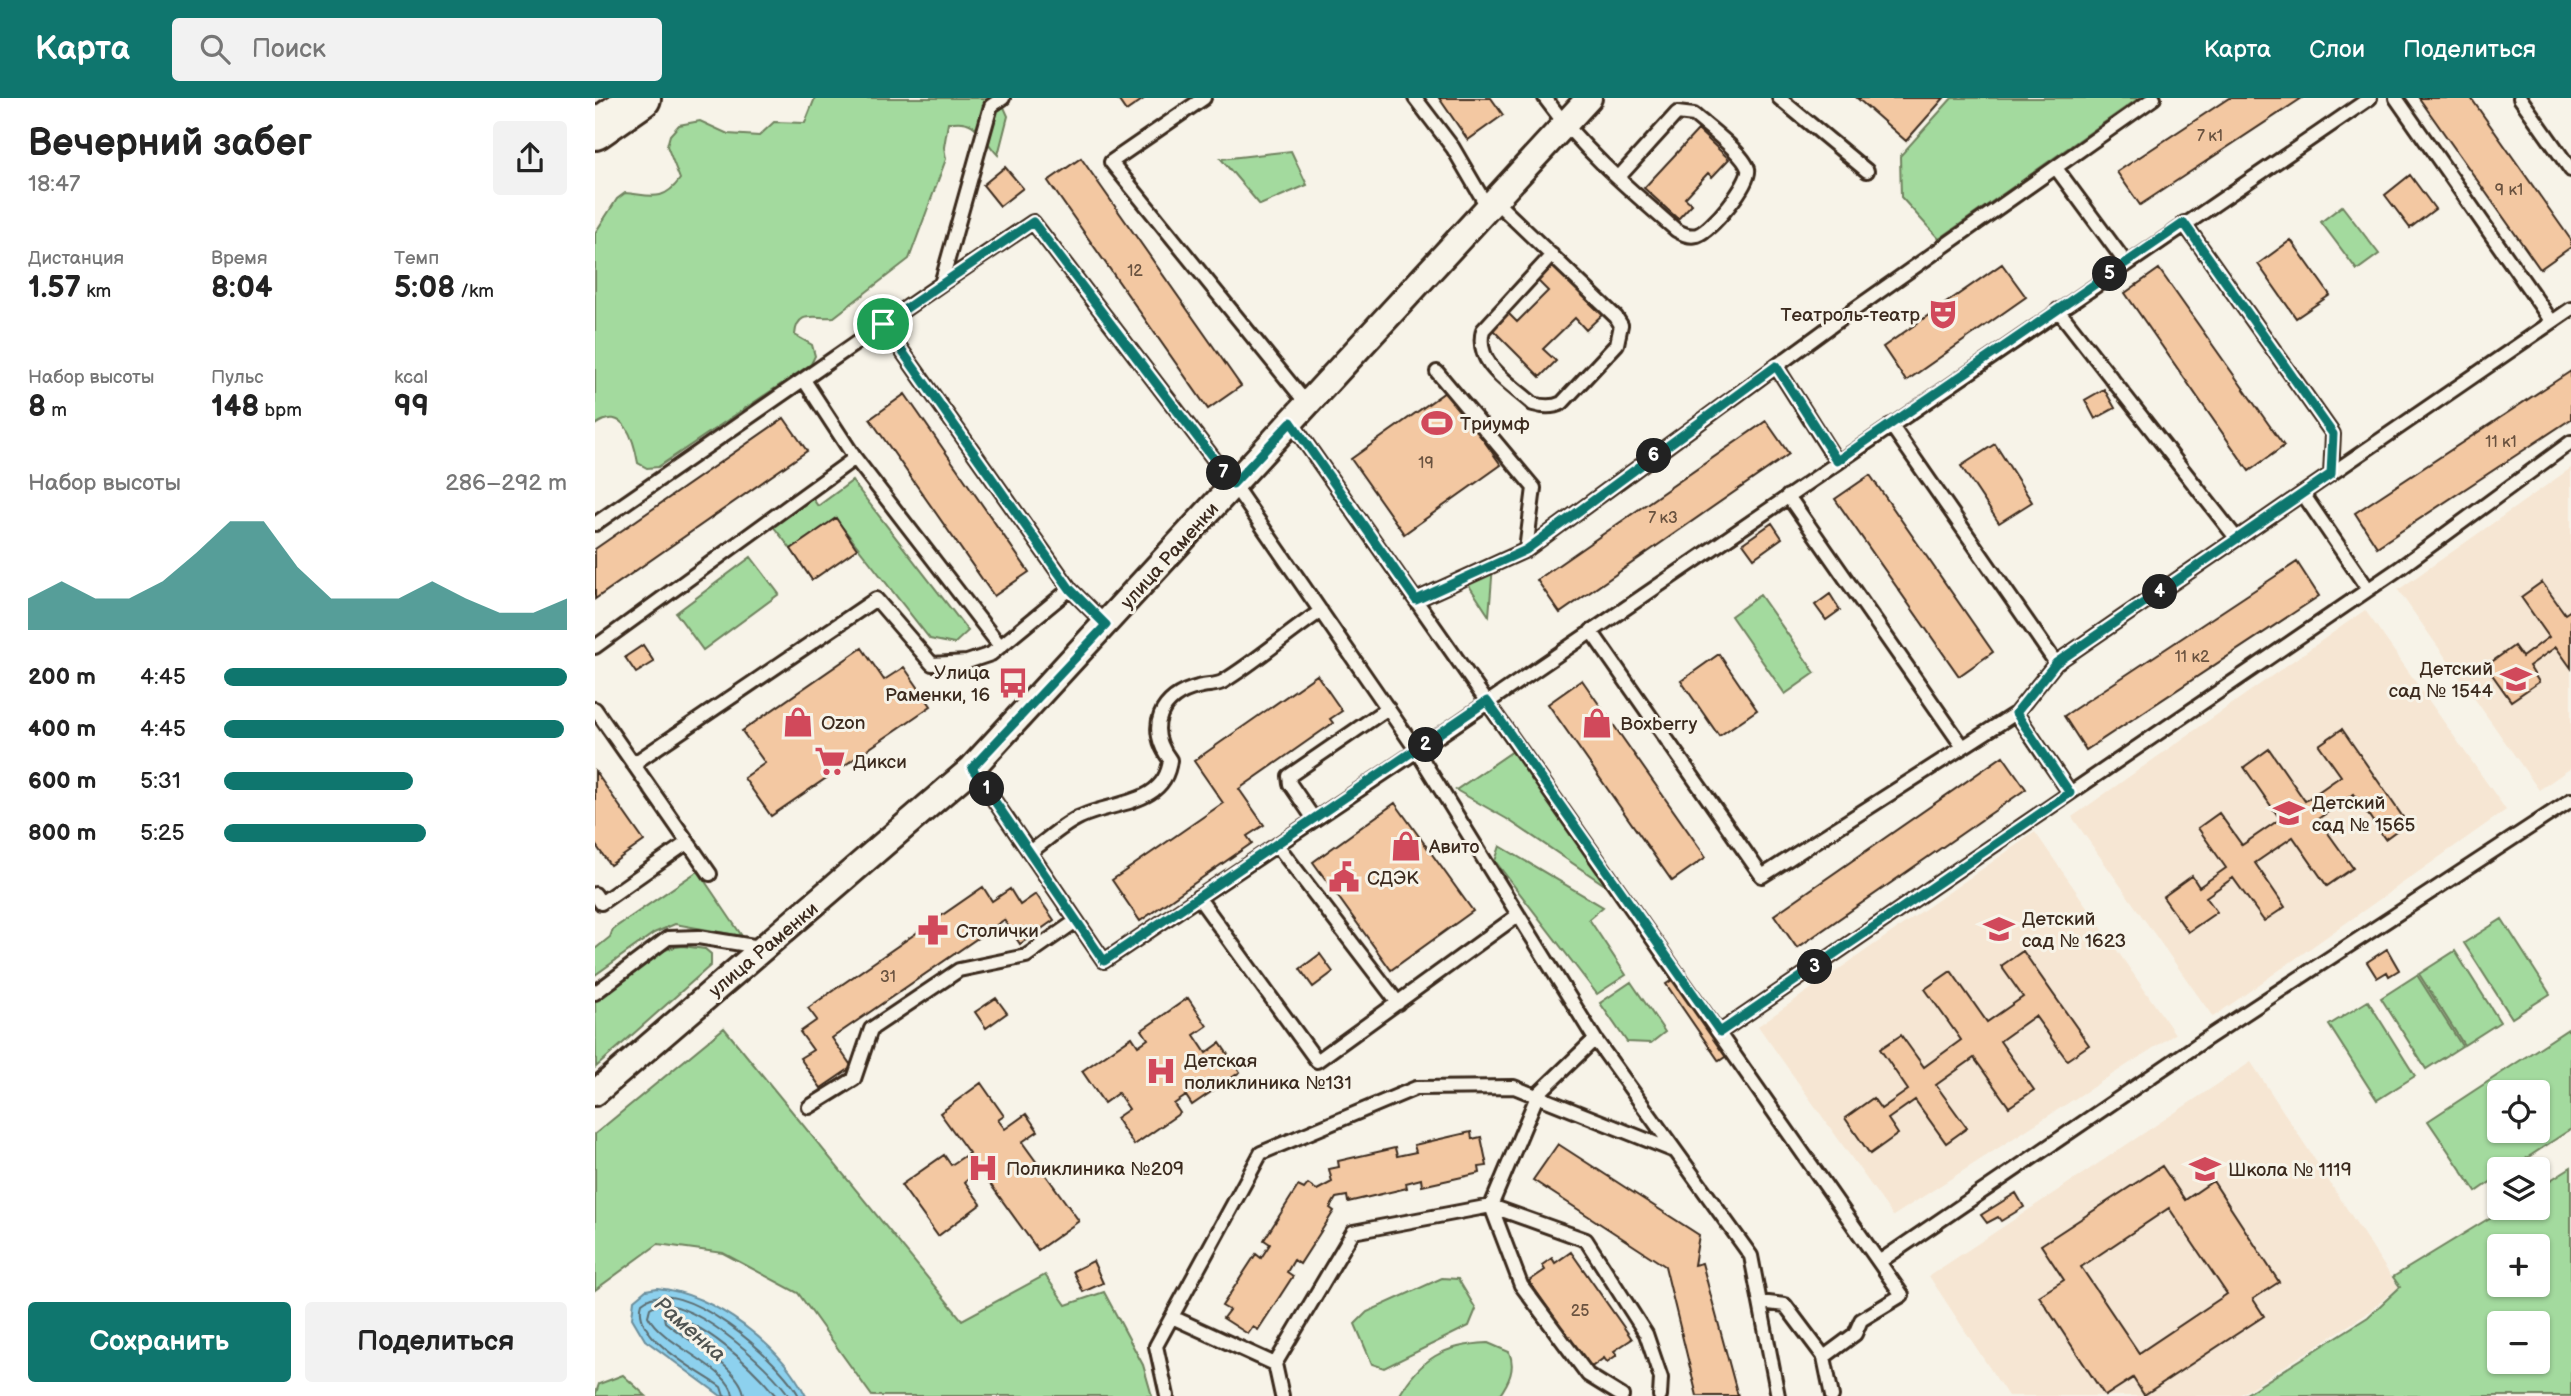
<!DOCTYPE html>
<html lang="ru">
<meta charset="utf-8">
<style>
:root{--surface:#fff;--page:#f2f2f2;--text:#222;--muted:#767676;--accent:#0f766e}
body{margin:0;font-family:"Balsamiq Sans",sans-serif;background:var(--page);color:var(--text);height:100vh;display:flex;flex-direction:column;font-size:26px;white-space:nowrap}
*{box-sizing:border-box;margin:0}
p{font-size:23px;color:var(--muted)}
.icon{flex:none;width:38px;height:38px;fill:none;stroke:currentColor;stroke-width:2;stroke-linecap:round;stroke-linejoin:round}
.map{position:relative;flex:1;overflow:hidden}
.side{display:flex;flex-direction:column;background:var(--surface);width:595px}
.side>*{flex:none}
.tools{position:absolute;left:1892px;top:982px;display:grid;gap:14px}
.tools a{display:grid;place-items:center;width:63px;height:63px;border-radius:7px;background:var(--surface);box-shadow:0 2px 5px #0004;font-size:35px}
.pin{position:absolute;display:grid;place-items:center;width:60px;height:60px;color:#fff;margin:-30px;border:4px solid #fff;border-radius:50%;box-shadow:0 2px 7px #0007}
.km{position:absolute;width:35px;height:35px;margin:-18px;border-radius:50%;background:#222;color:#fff;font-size:19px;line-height:35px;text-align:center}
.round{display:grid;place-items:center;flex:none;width:74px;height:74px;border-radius:7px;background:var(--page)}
.headline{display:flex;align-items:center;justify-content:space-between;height:119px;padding:0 28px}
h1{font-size:38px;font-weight:600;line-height:52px}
.figures{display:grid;grid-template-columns:repeat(3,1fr);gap:10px;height:119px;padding:7px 28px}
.figures div{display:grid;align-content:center}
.figures b{font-size:30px;font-weight:600}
.figures small{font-size:19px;font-weight:400}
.figures p{font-size:19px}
.chart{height:196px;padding:14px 28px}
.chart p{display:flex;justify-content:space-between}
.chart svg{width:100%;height:126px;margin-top:7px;fill:var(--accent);opacity:.7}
.primary-button{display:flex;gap:14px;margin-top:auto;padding:14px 28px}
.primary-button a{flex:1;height:80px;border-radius:7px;background:var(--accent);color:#fff;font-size:28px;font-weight:600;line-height:80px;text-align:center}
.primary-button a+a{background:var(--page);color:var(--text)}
ul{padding:0 28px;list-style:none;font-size:23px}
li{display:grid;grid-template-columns:112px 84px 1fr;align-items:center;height:52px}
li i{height:18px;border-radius:9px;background:var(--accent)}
header{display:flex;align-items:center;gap:42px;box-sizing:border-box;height:98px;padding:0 35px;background:var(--accent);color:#fff}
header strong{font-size:33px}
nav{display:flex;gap:38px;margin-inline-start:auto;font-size:24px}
.search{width:490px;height:63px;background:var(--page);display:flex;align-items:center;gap:18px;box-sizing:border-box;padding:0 24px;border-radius:7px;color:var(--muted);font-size:26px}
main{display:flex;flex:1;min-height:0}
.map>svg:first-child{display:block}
.built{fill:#f6e6d3}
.green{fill:#a3da9e;stroke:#6f825e;stroke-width:2;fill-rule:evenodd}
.water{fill:#8dd1ee;stroke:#6c8e9b;stroke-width:2}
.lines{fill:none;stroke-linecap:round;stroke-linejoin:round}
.shore{stroke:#5c6d71;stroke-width:2}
.building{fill:#f3c8a2;stroke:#3b2a1e;stroke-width:2;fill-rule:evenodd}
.lane-casing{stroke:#3b2a1e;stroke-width:18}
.street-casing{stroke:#3b2a1e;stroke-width:30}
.primary-casing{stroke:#3b2a1e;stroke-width:44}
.lane{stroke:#f7f3e8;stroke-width:12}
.street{stroke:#f7f3e8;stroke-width:24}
.primary{stroke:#f7f3e8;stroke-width:38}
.route-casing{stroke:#fff;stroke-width:14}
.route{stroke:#0f766e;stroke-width:9}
.labels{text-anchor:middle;stroke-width:6;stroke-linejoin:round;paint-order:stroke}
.number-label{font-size:16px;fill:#69523f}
.poi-label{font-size:19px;fill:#3b2a1e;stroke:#f7f3e8;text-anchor:start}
.street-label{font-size:19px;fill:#3b2a1e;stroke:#f7f3e8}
.water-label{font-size:21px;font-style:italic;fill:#505452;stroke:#f7f3e8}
</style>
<header>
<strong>Карта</strong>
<div class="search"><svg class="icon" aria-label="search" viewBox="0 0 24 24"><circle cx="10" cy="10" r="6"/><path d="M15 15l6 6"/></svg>Поиск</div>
<nav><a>Карта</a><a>Слои</a><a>Поделиться</a></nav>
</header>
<main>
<section class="side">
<div class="headline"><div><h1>Вечерний забег</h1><p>18:47</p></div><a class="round"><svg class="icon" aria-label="share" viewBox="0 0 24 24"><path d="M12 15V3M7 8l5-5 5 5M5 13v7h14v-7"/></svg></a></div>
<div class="figures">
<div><p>Дистанция</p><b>1.57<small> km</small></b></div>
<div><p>Время</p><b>8:04</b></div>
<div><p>Темп</p><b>5:08<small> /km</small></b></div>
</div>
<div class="figures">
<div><p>Набор высоты</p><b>8<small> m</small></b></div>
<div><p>Пульс</p><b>148<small> bpm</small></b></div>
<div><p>kcal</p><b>99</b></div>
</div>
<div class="chart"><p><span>Набор высоты</span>286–292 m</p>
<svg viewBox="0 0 160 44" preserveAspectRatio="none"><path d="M0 44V33L10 27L20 33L30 33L40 27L50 17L60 6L70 6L80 22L90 33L100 33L110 33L120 27L130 33L140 38L150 38L160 33V44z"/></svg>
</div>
<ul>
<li><b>200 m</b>4:45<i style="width:100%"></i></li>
<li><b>400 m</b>4:45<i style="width:99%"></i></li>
<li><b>600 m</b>5:31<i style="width:55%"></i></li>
<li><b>800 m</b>5:25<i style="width:59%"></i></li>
</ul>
<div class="primary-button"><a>Сохранить</a><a>Поделиться</a></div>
</section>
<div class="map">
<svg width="1976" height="1298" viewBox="0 0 1976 1298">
<rect width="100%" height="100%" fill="#f7f3e8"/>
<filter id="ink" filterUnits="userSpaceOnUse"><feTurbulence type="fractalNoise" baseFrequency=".0143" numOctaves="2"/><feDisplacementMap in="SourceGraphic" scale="14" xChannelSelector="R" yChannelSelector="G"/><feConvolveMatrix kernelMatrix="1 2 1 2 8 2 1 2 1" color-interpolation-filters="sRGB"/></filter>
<g filter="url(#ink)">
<path class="built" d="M1976,370v300l-32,22 -141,-200z
M1770,512l141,200 -293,207 -141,-200z
M1440,734l140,202 -282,182 -135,-190z
M1656,964l147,225 -33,28 -127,81h-230l-79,-120z"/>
<path class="green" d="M220,0h185l8,18 -10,39c-17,-17 -20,-39 -50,-32l-4,24 2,12 -37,100 -75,58c-19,2 -37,-8 -39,18l17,10 3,11 -4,8 -153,103 -11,1 -9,-5c-4,-23 -14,-59 -43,-38v-192l22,-34 8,-6c25,2 38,10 55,-14l-13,-33 3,-11 9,-10 21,-4 28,13 31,2 15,-14 31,1z
M1357,0h187l-200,141 -38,-42 -1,-41z
M696,53l16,34 -47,20 -39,-46z
M1747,108l37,48 -22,16 -36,-48z
M257,383l116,150 -14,13 -24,-5 -94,-120 -45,30 -22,-28 39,-29 10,14z
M156,459l28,37 -76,56 -27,-37z
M898,467l-4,51 -25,-38z
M1165,497l55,78 -30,21 -54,-78z
M924,649l108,153 -120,-81 -51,-29z
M905,748l103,61 -14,12 37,56 -29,19 -102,-133z
M103,773l44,65 -67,-12 -21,9 -59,42v-26l15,-12 3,-8z
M1907,821l48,75 -38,24 -48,-75z
M88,848l22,3 6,5v11l-115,102 -1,-66c25,-19 55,-53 88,-55z
M1860,853l45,71 -36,23 -45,-71z
M1822,877l45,71 -36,23 -45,-71z
M1036,884l34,50 -14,11 -24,-1 -27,-39z
M1773,903l47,75 -38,24 -48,-75z
M129,930l238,292 83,-45 21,30 38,-13 39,73 9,31h-280l-74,-103 -75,-40 -65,-9 -63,46v-156z
M1973,931l3,5v95l-61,40h-11v7l-23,16 -48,-71zM1904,994h38v38h-38z
M1976,1069v229h-328l125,-79 32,-30 -7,-10 113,-69h31l1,-20zM1904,1148h38v38h-38zM1904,1225h38v39h-38z
M847,1180l16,1 18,30 -7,17 -85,42 -12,-4 -17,-40 12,-12z
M893,1245l21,9c7,16 0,30 -10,44h-100c22,-38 45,-51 89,-53z
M28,1277l23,21h-51l4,-12z"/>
<path class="water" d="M62,1190c58,6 123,57 149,108h-85l-76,-56 -13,-22 2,-18 12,-10z"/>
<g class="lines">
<path class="shore" d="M129,1298l-3,-9c-24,-17 -90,-50 -79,-84 38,-32 139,58 157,93
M138,1298c-2,-28 -70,-50 -85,-80l2,-8c32,-21 123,61 139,88
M149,1298c-1,-27 -58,-56 -79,-74l-1,-5c36,-1 91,53 112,79"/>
</g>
<path class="building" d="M522,0h28l-19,13z
M844,0h52l12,17 -35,25z
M1262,0h87l-38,43z
M1634,0h73l-162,107 -23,-33z
M1824,0h52l100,142v7l-31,22z
M1103,32l31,29 -17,18 -4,-4 -23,25 7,6 -14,15 -34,-31z
M486,60l160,228 -33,23 -160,-228z
M410,69l18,21 -23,18 -17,-21z
M1815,77l25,34 -25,19 -25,-33z
M1696,142l39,55 -34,23 -38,-54z
M959,166l50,49 -18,17 -11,-12 -32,31 13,12 -16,16 -49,-49 16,-16 10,10 31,-31 -10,-10z
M1407,166l24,33 -120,84 -23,-34z
M1564,171l125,177 -35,25 -124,-178z
M1976,273v48l-194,128 -22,-34z
M1509,291l11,19 -20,11 -10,-19z
M853,292l53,75 -97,69 -53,-75z
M310,296l124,178 -35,24 -124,-177z
M189,320l23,33 -212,148v-50z
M1171,323l23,33 -229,159 -23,-33z
M1400,346l37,58 -33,21 -38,-57z
M1275,377l123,177 -34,24 -124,-177z
M241,420l21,31 -45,31 -21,-31z
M1177,425l10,15 -28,20 -11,-15z
M1702,464l22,34 -233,154 -22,-34z
M1947,484l23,32 6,-4v58l-15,-21 -27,19 10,16 -28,19 -25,-35 28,-20 8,11 27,-20 -28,-40z
M1235,496l10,16 -14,10 -11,-15z
M48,547l11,17 -18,11 -11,-16z
M267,550l22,32 20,-13 27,39 -160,110 -27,-38 21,-15 -23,-32z
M1124,556l38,56 -38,26 -38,-55z
M722,577l25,36 -12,8 3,4 -94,66 25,36 -17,11 5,7 -112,78 -28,-41 111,-77 -29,-42z
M987,582l124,177 -34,24 -124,-177z
M1747,631l65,94 -22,16 -31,-45 -36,25 35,49 -26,18 -34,-49 -38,26 30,44 -21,14 -31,-43 -27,19 11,15 -29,20 -25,-35 29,-21 7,11 27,-19 -28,-40 21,-15 23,32 38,-26 -36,-52 25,-18 36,52 36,-25 -22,-31z
M1408,658l23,33 -229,159 -23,-33z
M0,673l49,70 -34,24 -15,-21z
M800,705l78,108 -82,59 -78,-108z
M388,789l9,14 18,-12 10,16 16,-11 18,26 -34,24 -16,-24 -172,118 20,29 -31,21 -21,-30 13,-8 -13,-18 17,-12 -9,-12z
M1792,851l12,21 -10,6 -2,-4 -10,6 -10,-16z
M1428,853l66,94 -22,15 -32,-44 -35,25 34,49 -25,17 -35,-49 -38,27 31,43 -21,15 -31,-43 -27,19 10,15 -28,20 -25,-36 28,-20 8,11 27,-19 -28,-41 21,-14 23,32 37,-27 -36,-51 26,-18 36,51 36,-25 -22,-31z
M725,856l13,18 -20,15 -13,-18z
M1085,877l54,76 -15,10 -53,-77z
M401,900l11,15 -21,15 -11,-16z
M593,900l19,28 -13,9 12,18 14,-10 20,29 -48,33 -6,-9 -12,8 6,9 -46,32 -18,-27 13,-9 -11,-16 -14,10 -22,-32 50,-34 6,9 10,-7 -6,-9z
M386,985l23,33 -6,4 7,9 21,-15 12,17 -16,11 57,79 -41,29 -58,-80 -15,12 16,22 -43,32 -37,-51 43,-30 7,10 18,-12 -29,-40z
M876,1034l1,7 9,-2 6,29 -8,1 1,6 -58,13 -1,-7 -15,4 1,5 -59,14 -1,-6 -11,2 -6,10 4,3 -34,53 -6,-4 -7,12 6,4 -35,54 -5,-3 -5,7 -25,-16 6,-8 -7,-4 34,-52 5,4 9,-14 -6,-4 34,-54 6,3 4,-5 9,6 15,-8 -3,-13 10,-2 -1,-6 57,-13 2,8 19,-4 -2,-7z
M963,1046l141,91 -5,30 8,-2 36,133h-41l-32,-130 -132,-86z
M1567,1068l23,34 28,-19 66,101 -26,17 11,17 -120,79 -11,-17 -28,18 -66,-100 25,-16 -23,-35zM1574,1110l58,86 -88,59 -58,-86z
M1421,1095l8,14 -23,14 -3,-4 -11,6 -6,-8z
M976,1154l61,87 -18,12 3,4 -10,7 -3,-4 -14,10 -61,-87 16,-11 -3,-5 10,-7 3,5z
M498,1163l10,22 -20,9 -10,-21z"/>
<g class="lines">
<g class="lane-casing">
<path id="lane" d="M609,0l-93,64 196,242
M820,0l38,50 35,60
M950,0c37,51 84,91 131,132 7,4 13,7 21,5 14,-4 54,-52 51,-66 -5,-16 -41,-43 -54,-54l-17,-2 -59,65
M1184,0l88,73
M1801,0l156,224
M1925,0l51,72
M1461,70l70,95
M900,103l121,116 5,8 -4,19 -55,59c-10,5 -19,4 -29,1 -23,-21 -59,-40 -50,-74l69,-75
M1589,125l149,211 -2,40
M346,186l92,-62 200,262 184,267 178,288 156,217 27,140
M1463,212l179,229
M288,226l187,265 36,36
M1181,268l61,96
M842,274l97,116 -8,62
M209,282l51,78
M696,324l588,840 324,-221 368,-241
M1296,327l165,238
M1708,396l65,95
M1193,398l175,251
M0,426l346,-240 50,-178 12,-8
M821,502l110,-50 309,-227 319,-225
M996,533l171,245 254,-163 40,-50 515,-354
M0,549l260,-189 145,188
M0,611l115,165
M1421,615l54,80
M38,666l243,-165 56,65 35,-2 24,-8 79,-65
M377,670l132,193 313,-210 953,-653
M719,721l-24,-35 -1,-8 99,-68
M682,747l121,158
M435,754c16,-11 32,-27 50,-35 33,-16 85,-11 90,-57 -24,-32 -10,-64 28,-73 9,-3 19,-1 26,-6 34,-21 64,-48 97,-70
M0,796l6,9 87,-61
M603,799l119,164 201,-146
M0,895l73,-55 30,-1 62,10
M1125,934l677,-462 174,-128
M214,1009l45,-28 17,-50 88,-59 67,-14 50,-35
M896,1108l95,34 60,94 15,44 -1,18
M896,1108l30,79 67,90 34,21
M1165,1204l25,3 39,52
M577,1219l103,47 7,32
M680,1266l78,-132 138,-26 47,-112 57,-55
M572,1298l-11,-50 105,-193 155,-65 98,-1 158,63
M1237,1298l-8,-39 31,-23 6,-14 41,-25 -23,-33"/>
</g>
<g class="street-casing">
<path id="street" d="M0,995l377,-325 617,-670"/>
</g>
<g class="primary-casing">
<path id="primary" d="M0,32l46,-32"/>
</g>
<use href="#lane" class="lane"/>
<use href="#street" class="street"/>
<use href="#primary" class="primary"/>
</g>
</g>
<g class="lines" filter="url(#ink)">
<g class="route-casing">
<path id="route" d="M438,124l200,262 58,-62 125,178 110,-50 250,-184 61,95 347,-238 149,211 -2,40 -275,189 -40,50 54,80 -350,239 -233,-331 -383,260 -132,-193 134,-143 -36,-36 -187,-265z"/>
</g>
<use href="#route" class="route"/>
</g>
<defs>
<g id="theatre-bare" transform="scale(2.415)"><path d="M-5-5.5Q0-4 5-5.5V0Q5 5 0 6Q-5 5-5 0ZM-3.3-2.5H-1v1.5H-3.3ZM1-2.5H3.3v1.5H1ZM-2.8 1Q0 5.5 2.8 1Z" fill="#d1495b" stroke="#f7f3e8" stroke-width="2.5" paint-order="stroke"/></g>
<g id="stadium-bare" transform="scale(2.415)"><path d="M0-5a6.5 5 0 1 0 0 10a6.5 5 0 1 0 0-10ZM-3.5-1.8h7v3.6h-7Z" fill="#d1495b" stroke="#f7f3e8" stroke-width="2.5" paint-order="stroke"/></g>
<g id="school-bare" transform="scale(2.415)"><path d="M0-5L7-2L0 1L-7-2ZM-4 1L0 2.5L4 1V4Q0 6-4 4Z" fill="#d1495b" stroke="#f7f3e8" stroke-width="2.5" paint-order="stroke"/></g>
<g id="bus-bare" transform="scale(2.415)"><path d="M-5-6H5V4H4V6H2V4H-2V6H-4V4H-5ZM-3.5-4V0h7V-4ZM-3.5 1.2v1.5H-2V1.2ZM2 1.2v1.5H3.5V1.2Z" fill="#d1495b" stroke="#f7f3e8" stroke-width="2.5" paint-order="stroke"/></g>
<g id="shop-bare" transform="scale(2.415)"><path d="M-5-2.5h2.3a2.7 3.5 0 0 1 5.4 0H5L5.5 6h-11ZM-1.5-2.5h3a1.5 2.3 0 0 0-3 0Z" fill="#d1495b" stroke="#f7f3e8" stroke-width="2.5" paint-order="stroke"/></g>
<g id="supermarket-bare" transform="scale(2.415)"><path d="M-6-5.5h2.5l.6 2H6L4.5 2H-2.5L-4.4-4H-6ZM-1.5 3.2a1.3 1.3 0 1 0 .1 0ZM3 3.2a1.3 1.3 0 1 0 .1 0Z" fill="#d1495b" stroke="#f7f3e8" stroke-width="2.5" paint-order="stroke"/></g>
<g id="civic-bare" transform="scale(2.415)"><path d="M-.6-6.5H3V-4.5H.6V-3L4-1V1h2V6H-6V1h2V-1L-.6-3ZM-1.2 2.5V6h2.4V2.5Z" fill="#d1495b" stroke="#f7f3e8" stroke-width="2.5" paint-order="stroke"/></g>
<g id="pharmacy-bare" transform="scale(2.415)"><path d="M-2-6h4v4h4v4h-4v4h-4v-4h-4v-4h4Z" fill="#d1495b" stroke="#f7f3e8" stroke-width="2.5" paint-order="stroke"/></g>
<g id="hospital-bare" transform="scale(2.415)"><path d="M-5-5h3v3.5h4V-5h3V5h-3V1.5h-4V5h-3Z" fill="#d1495b" stroke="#f7f3e8" stroke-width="2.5" paint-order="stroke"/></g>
</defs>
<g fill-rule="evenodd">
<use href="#theatre-bare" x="1348" y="216"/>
<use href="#stadium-bare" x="842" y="325"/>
<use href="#school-bare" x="1921" y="581"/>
<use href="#bus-bare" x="418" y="585"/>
<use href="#shop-bare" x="203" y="624"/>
<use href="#shop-bare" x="1002" y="625"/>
<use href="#supermarket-bare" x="235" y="663"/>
<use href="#school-bare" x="1694" y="715"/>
<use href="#shop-bare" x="811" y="748"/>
<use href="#civic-bare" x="749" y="779"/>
<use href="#school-bare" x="1404" y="831"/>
<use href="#pharmacy-bare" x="338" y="832"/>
<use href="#hospital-bare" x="566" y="973"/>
<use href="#hospital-bare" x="388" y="1070"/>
<use href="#school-bare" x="1610" y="1071"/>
</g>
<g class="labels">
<g class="number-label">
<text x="1615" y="43">7 к1</text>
<text x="1914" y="97">9 к1</text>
<text x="540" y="178">12</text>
<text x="1906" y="349">11 к1</text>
<text x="831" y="370">19</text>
<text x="1068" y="425">7 к3</text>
<text x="1597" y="564">11 к2</text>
<text x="293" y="884">31</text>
<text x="985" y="1218">25</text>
</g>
<g class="poi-label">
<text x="1325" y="223" text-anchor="end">Театроль-театр</text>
<text x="865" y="332">Триумф</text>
<text x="1898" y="577" text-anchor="end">Детский<tspan x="1898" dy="22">сад № 1544</tspan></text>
<text x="395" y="581" text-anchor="end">Улица<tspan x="395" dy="22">Раменки, 16</tspan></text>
<text x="226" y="631">Ozon</text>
<text x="1025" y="632">Boxberry</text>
<text x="258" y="670">Дикси</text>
<text x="1717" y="711">Детский<tspan x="1717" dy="22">сад № 1565</tspan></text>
<text x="834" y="755">Авито</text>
<text x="772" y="786">СДЭК</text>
<text x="1427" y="827">Детский<tspan x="1427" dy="22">сад № 1623</tspan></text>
<text x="361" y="839">Столички</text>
<text x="589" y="969">Детская<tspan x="589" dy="22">поликлиника №131</tspan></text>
<text x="411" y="1077">Поликлиника №209</text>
<text x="1633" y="1078">Школа № 1119</text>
</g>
<g class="street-label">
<text transform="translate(574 457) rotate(-48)" y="7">улица Раменки</text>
<text transform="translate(168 851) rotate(-40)" y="7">улица Раменки</text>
</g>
<g class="water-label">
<text transform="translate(95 1231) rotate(41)" y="7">Раменка</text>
</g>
</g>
</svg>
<div class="tools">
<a><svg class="icon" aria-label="locate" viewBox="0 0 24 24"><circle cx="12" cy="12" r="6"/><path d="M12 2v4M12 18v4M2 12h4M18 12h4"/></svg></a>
<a><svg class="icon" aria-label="layers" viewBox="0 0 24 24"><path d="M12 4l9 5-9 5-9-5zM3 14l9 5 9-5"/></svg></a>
<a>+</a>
<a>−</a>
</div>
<div class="pin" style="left:288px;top:226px;background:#1e9e55"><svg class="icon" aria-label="arrive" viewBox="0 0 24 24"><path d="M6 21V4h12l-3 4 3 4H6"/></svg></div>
<b class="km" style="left:392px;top:691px">1</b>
<b class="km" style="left:831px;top:647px">2</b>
<b class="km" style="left:1220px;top:869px">3</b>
<b class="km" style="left:1565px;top:494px">4</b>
<b class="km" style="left:1515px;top:176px">5</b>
<b class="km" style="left:1059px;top:358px">6</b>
<b class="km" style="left:629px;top:375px">7</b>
</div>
</main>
